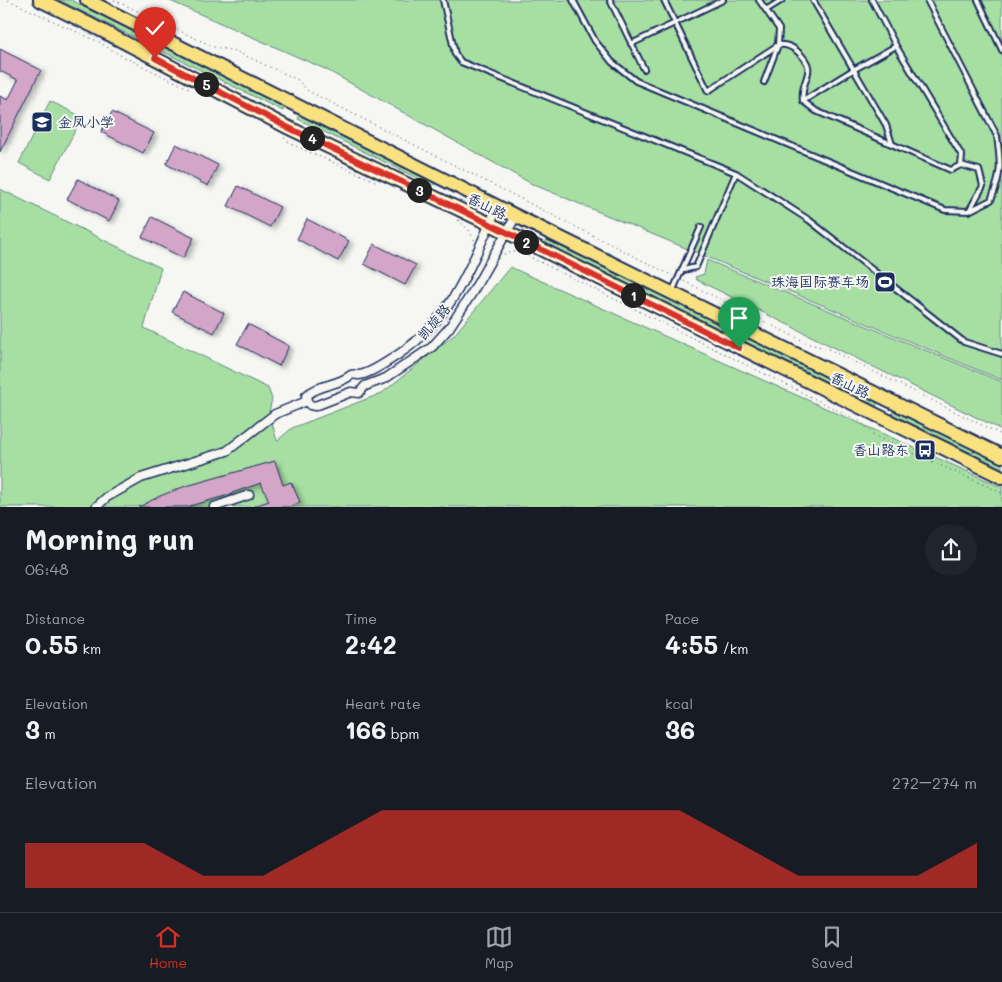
<!DOCTYPE html>
<meta charset="utf-8">
<style>
:root{--surface:#171b24;--page:#20242c;--text:#f1f3f6;--muted:#9ea1a6;--line:#363941;--accent:#d93025}
body{margin:0;font-family:Mali,"LXGW WenKai TC",sans-serif;background:var(--page);color:var(--text);height:100vh;display:flex;flex-direction:column;font-size:19px;white-space:nowrap}
*{box-sizing:border-box;margin:0}
p{font-size:16px;color:var(--muted)}
.icon{flex:none;width:28px;height:28px;fill:none;stroke:currentColor;stroke-width:2;stroke-linecap:round;stroke-linejoin:round}
.map{position:relative;height:507px;overflow:hidden}
.sheet{display:flex;flex-direction:column;background:var(--surface);flex:1}
.sheet>*{flex:none}
.pin{position:absolute;display:grid;place-items:center;width:42px;height:42px;color:#fff;margin:-51px -21px;border-radius:50% 50% 50% 0;rotate:-45deg;box-shadow:0 0 5px #0007}
.pin .icon{rotate:45deg}
.km{position:absolute;width:25px;height:25px;margin:-12px;border-radius:50%;background:#222;color:#fff;font-size:14px;line-height:25px;text-align:center}
.round{display:grid;place-items:center;flex:none;width:52px;height:52px;border-radius:26px;background:var(--page)}
.overview{display:flex;align-items:center;justify-content:space-between;height:85px;padding:0 25px}
h1{font-size:28px;font-weight:700;line-height:38px}
.figures{display:grid;grid-template-columns:repeat(3,1fr);gap:8px;height:85px;padding:5px 25px}
.figures div{display:grid;align-content:center}
.figures b{font-size:25px;font-weight:700}
.figures small{font-size:14px;font-weight:400}
.figures p{font-size:14px}
.chart{height:140px;padding:10px 25px}
.chart p{display:flex;justify-content:space-between}
.chart svg{width:100%;height:90px;margin-top:5px;fill:var(--accent);opacity:.7}
.tabs{display:flex;justify-content:space-around;align-items:center;height:70px;border-top:1px solid var(--line);background:var(--surface);font-size:14px;color:var(--muted)}
.tabs a{display:grid;justify-items:center;gap:2px}
.tabs .on{color:var(--accent)}
.map>svg:first-child{display:block}
.green{fill:#a7dfa3;stroke:#618780}
.building{fill:#d3a5c7;stroke:#1b2f5e;filter:url(#shadow)}
.lines{fill:none;stroke-linecap:round;stroke-linejoin:round}
.service-casing{stroke:#1b2f5e;stroke-width:8}
.minor-casing{stroke:#1b2f5e;stroke-width:11}
.primary-casing{stroke:#1b2f5e;stroke-width:16}
.path{stroke:#1b2f5e;stroke-width:1;stroke-dasharray:1 4;stroke-linecap:butt}
.service{stroke:#f6f6f2;stroke-width:4}
.minor{stroke:#f6f6f2;stroke-width:8}
.primary{stroke:#fae180;stroke-width:12}
.route-casing{stroke:#fff;stroke-width:10}
.route{stroke:#d93025;stroke-width:6}
.labels{text-anchor:middle;stroke-width:4;stroke-linejoin:round;paint-order:stroke}
.poi-label{font-size:14px;fill:#1b2f5e;stroke:#f6f6f2;text-anchor:end}
.street-label{font-size:14px;fill:#1b2f5e;stroke:#f6f6f2}
</style>
<div class="map">
<svg width="1002" height="507" viewBox="0 0 1002 507">
<defs>
<filter id="shadow"><feDropShadow dx="4" dy="2.5" stdDeviation="2.5" flood-color="#0004"/></filter>
</defs>
<rect width="100%" height="100%" fill="#f6f6f2"/>
<filter id="ink" filterUnits="userSpaceOnUse"><feTurbulence type="fractalNoise" baseFrequency=".02" numOctaves="2"/><feDisplacementMap in="SourceGraphic" scale="10" xChannelSelector="R" yChannelSelector="G"/><feConvolveMatrix kernelMatrix="1 2 1 2 8 2 1 2 1" color-interpolation-filters="sRGB"/></filter>
<g filter="url(#ink)">
<path class="green" d="M59,0h12l214,107 -2,4z
M168,0h834v380l-470,-196 -207,-115z
M50,101l32,16 -32,62 -31,-16z
M300,115l134,66 1,3 -2,2 -135,-67z
M0,189l161,79 -17,60 124,60 4,11 -3,13 8,29 15,-13 90,-35 72,-58 56,-68 492,220v20h-1002z
M547,240l73,36 11,3 247,124 -2,3 -331,-163z
M707,260l295,122v48l-305,-150 -2,-3 9,-3z
M894,409l108,54v5l-110,-54z"/>
<path class="building" d="M0,49l41,21 -41,82v-56l8,4 10,-20 -18,-9z
M112,112l42,21 -11,20 -42,-21z
M176,144l42,21 -10,21 -42,-22z
M78,179l41,22 -10,20 -42,-22z
M238,186l42,21 -10,20 -42,-21z
M152,217l42,21 -11,20 -41,-21z
M307,219l42,22 -11,20 -41,-22z
M374,244l42,21 -11,20 -41,-21z
M183,292l41,21 -10,20 -42,-21z
M248,324l41,22 -10,20 -42,-22z
M275,461l8,24 8,-3 9,20 -10,5h-36v-1l15,-5 -8,-18 -29,10v1l-42,12 1,1h-52l21,-11 23,-9z"/>
<g class="lines">
<g class="service-casing">
<path id="service" d="M443,0l12,54 6,8 275,111 73,47 155,122 38,12
M573,0l22,41 17,21 24,19 309,129 24,1 22,-11c11,-26 10,-36 6,-64l-70,-136
M610,0l34,69
M664,0l44,91 70,-46c8,-1 13,1 19,6 24,21 2,27 6,50l13,10 135,59 10,-5 1,-9 -66,-110 -24,-46
M759,0l20,29 -1,16 -14,37
M813,0l73,125 6,19
M978,0l24,50
M766,10l16,-10
M631,44l92,-44
M803,101l50,-31 43,-24
M961,165l18,5 4,16 -14,25
M683,270l13,-3 40,-94
M673,290l28,-63"/>
</g>
<g class="minor-casing">
<path id="minor" d="M307,401l3,4 5,1 36,-14 8,1 6,-7 21,-8 46,-31 17,-19 23,-35 44,-77
M307,401l-1,-5c12,-12 32,-10 45,-21 3,-1 5,0 8,0 11,-1 31,-15 40,-21 56,-37 72,-91 99,-148
M96,507l11,-10 34,-19 86,-27 48,-37 32,-13
M214,507l35,-12"/>
</g>
<g class="primary-casing">
<path id="primary" d="M40,0l51,25 194,101 205,98 512,253
M87,0l429,216 486,240"/>
</g>
<path class="path" d="M8,0l91,42 21,13 72,35
M114,0l100,47 21,4 63,29 10,11 365,185
M284,138l7,6 84,37
M458,220l11,10 5,10
M504,254l14,-3 343,171 12,13 129,58
M684,281l125,63 17,4 176,87"/>
<use href="#service" class="service"/>
<use href="#minor" class="minor"/>
<use href="#primary" class="primary"/>
</g>
</g>
<g class="lines" filter="url(#ink)">
<g class="route-casing">
<path id="route" d="M155,58l130,68 205,98 249,124"/>
</g>
<use href="#route" class="route"/>
</g>
<defs>
<g id="school-square" transform="scale(1.125)"><rect x="-9" y="-9" width="18" height="18" rx="4" fill="#1b2f5e" stroke="#f6f6f2"/><path d="M0-5L7-2L0 1L-7-2ZM-4 1L0 2.5L4 1V4Q0 6-4 4Z" fill="#fff"/></g>
<g id="stadium-square" transform="scale(1.125)"><rect x="-9" y="-9" width="18" height="18" rx="4" fill="#1b2f5e" stroke="#f6f6f2"/><path d="M0-5a6.5 5 0 1 0 0 10a6.5 5 0 1 0 0-10ZM-3.5-1.8h7v3.6h-7Z" fill="#fff"/></g>
<g id="bus-square" transform="scale(1.125)"><rect x="-9" y="-9" width="18" height="18" rx="4" fill="#1b2f5e" stroke="#f6f6f2"/><path d="M-5-6H5V4H4V6H2V4H-2V6H-4V4H-5ZM-3.5-4V0h7V-4ZM-3.5 1.2v1.5H-2V1.2ZM2 1.2v1.5H3.5V1.2Z" fill="#fff"/></g>
</defs>
<g fill-rule="evenodd">
<use href="#school-square" x="42" y="122"/>
<use href="#stadium-square" x="885" y="282"/>
<use href="#bus-square" x="925" y="450"/>
</g>
<g class="labels">
<g class="poi-label">
<text x="58" y="127" text-anchor="start">金凤小学</text>
<text x="869" y="287">珠海国际赛车场</text>
<text x="909" y="455">香山路东</text>
</g>
<g class="street-label">
<text transform="translate(487 206) rotate(26)" y="5">香山路</text>
<text transform="translate(434 322) rotate(-50)" y="5">凯旋路</text>
<text transform="translate(850 385) rotate(26)" y="5">香山路</text>
</g>
</g>
</svg>
<div class="pin" style="left:739px;top:348px;background:#1e9e55"><svg class="icon" aria-label="arrive" viewBox="0 0 24 24"><path d="M6 21V4h12l-3 4 3 4H6"/></svg></div>
<div class="pin" style="left:155px;top:58px;background:#d93025"><svg class="icon" aria-label="check" viewBox="0 0 24 24"><path d="M5 12l5 5 9-10"/></svg></div>
<b class="km" style="left:633px;top:295px">1</b>
<b class="km" style="left:526px;top:242px">2</b>
<b class="km" style="left:419px;top:190px">3</b>
<b class="km" style="left:312px;top:138px">4</b>
<b class="km" style="left:206px;top:84px">5</b>
</div>
<section class="sheet">
<div class="overview"><div><h1>Morning run</h1><p>06:48</p></div><a class="round"><svg class="icon" aria-label="share" viewBox="0 0 24 24"><path d="M12 15V3M7 8l5-5 5 5M5 13v7h14v-7"/></svg></a></div>
<div class="figures">
<div><p>Distance</p><b>0.55<small> km</small></b></div>
<div><p>Time</p><b>2:42</b></div>
<div><p>Pace</p><b>4:55<small> /km</small></b></div>
</div>
<div class="figures">
<div><p>Elevation</p><b>3<small> m</small></b></div>
<div><p>Heart rate</p><b>166<small> bpm</small></b></div>
<div><p>kcal</p><b>36</b></div>
</div>
<div class="chart"><p><span>Elevation</span>272–274 m</p>
<svg viewBox="0 0 160 44" preserveAspectRatio="none"><path d="M0 44V22L10 22L20 22L30 38L40 38L50 22L60 6L70 6L80 6L90 6L100 6L110 6L120 22L130 38L140 38L150 38L160 22V44z"/></svg>
</div>
</section>
<nav class="tabs">
<a class="on"><svg class="icon" aria-label="home" viewBox="0 0 24 24"><path d="M3 11l9-7 9 7M6 9v11h12V9"/></svg>Home</a>
<a><svg class="icon" aria-label="map" viewBox="0 0 24 24"><path d="M3 6l6-2 6 2 6-2v14l-6 2-6-2-6 2zM9 4v14M15 6v14"/></svg>Map</a>
<a><svg class="icon" aria-label="saved" viewBox="0 0 24 24"><path d="M7 4h10v16l-5-4-5 4z"/></svg>Saved</a>
</nav>
